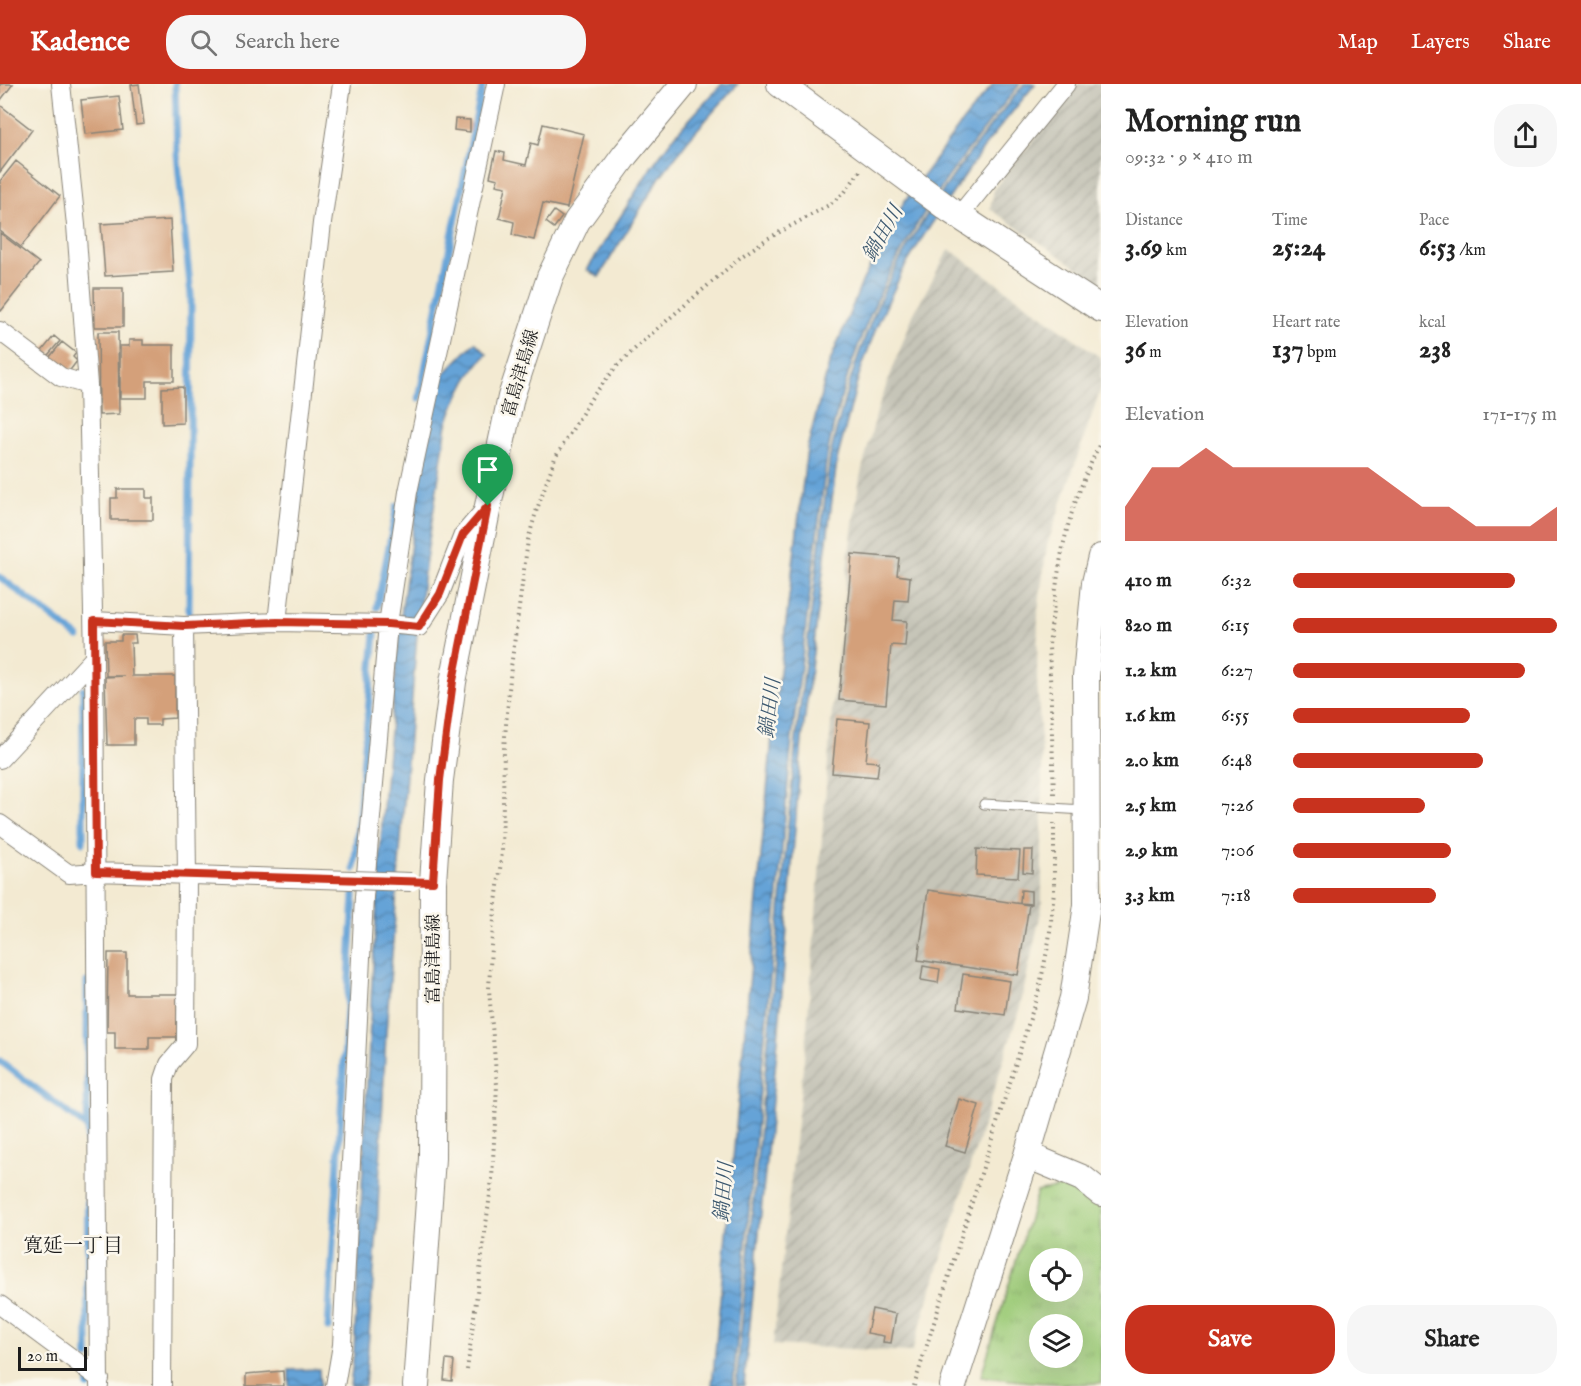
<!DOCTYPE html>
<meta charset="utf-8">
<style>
:root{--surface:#fff;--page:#f6f6f6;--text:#222;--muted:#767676;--accent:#c8321e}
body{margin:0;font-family:"IM FELL English","Noto Serif JP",serif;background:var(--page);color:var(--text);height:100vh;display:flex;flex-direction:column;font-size:22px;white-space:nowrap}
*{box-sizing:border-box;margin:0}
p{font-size:20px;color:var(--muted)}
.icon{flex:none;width:33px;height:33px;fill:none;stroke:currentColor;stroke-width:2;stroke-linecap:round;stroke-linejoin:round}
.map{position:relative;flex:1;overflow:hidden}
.details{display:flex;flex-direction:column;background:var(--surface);width:480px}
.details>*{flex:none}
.fabs{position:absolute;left:1029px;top:1164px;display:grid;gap:12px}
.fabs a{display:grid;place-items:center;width:54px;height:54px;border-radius:50%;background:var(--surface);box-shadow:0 6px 24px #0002;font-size:30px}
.scale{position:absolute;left:18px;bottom:15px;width:69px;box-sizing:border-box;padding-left:6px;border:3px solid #1c1c1c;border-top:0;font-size:16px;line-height:21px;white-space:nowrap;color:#1c1c1c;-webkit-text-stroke:4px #fbf7ec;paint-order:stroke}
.pin{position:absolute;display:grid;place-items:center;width:51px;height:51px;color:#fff;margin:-62px -26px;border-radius:50% 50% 50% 0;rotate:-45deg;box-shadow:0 0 6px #0007}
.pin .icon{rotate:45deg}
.round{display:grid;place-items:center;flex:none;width:63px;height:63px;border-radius:24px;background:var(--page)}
.summary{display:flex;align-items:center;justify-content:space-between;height:102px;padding:0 24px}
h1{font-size:33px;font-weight:700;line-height:45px}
.figures{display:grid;grid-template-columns:repeat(3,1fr);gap:9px;height:102px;padding:6px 24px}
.figures div{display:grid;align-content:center}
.figures b{font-size:26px;font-weight:700}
.figures small{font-size:16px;font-weight:400}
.figures p{font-size:16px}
.chart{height:168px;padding:12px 24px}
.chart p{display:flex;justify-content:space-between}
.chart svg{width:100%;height:108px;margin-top:6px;fill:var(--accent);opacity:.7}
.cta{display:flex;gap:12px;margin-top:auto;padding:12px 24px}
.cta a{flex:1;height:69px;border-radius:24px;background:var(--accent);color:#fff;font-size:24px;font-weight:700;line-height:69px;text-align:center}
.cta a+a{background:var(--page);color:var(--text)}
ul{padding:0 24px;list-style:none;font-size:20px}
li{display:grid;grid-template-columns:96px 72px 1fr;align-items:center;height:45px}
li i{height:15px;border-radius:8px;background:var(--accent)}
header{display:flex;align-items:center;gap:36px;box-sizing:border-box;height:84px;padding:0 30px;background:var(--accent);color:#fff}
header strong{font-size:28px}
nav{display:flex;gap:33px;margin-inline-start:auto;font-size:21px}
.search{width:420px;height:54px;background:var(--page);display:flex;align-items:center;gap:15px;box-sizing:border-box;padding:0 21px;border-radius:24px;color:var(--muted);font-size:22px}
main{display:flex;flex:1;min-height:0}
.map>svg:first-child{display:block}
.industrial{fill:url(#industrial-furrows)}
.grass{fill:url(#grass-tufts);stroke:#5e744b;stroke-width:1.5;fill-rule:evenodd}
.water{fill:url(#water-waves);stroke:#40607a;stroke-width:1.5}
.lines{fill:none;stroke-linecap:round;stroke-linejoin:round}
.stream{stroke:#65a3d7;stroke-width:7}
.building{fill:#d4a07a}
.lane-casing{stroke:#888377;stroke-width:11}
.street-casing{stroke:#888377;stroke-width:20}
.secondary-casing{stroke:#888377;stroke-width:28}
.path{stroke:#888377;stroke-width:4;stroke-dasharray:1.5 4.5;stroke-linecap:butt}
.lane{stroke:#fff;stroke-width:9}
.street{stroke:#fff;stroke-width:18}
.secondary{stroke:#fff;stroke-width:26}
.street-bridge-casing{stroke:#888377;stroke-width:20;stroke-linecap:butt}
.street-bridge{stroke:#fff;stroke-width:18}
.route-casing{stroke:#fff;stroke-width:12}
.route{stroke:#c8321e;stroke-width:8}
.labels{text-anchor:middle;stroke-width:5;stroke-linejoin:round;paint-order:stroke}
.street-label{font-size:18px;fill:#1c1c1c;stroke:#fbf7ec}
.water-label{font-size:20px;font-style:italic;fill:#3d5970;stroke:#fbf7ec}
.neighbourhood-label{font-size:20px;fill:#1c1c1c;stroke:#fbf7ec}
</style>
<header>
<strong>Kadence</strong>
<div class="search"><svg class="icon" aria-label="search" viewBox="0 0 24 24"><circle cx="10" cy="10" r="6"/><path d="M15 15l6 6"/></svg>Search here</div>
<nav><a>Map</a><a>Layers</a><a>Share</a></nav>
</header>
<main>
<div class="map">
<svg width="1101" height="1302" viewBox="0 0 1101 1302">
<defs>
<pattern id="industrial-furrows" width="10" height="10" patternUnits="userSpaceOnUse" patternTransform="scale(1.5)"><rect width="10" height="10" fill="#c6c5b8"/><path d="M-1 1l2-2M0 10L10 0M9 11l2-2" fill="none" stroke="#aaa99e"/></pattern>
<pattern id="grass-tufts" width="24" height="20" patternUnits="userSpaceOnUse" patternTransform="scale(1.5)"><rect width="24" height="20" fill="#9fcc7a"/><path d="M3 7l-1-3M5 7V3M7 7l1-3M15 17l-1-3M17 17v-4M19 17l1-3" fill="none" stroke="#88af69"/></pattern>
<pattern id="water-waves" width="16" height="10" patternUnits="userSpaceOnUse" patternTransform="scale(1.5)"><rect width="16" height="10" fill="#65a3d7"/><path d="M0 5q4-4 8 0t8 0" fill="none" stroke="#5284ae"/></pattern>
</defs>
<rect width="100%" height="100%" fill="#fbf7ec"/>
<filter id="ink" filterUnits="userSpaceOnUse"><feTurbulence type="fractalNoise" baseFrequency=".0167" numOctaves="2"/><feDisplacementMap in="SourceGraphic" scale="12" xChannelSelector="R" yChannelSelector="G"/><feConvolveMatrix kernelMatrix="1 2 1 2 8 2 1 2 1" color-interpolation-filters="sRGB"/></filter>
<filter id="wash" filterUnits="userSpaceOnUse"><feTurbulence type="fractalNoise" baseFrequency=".008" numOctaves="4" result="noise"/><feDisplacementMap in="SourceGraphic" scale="24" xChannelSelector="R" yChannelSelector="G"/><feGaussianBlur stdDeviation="1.35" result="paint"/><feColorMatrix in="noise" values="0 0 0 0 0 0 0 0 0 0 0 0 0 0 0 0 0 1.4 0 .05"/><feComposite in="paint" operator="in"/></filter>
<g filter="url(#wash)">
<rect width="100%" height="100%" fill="#f3ead2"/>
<path class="industrial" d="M1078,0h23v200l-111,-75 4,-20z
M949,165l152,109v30l-54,157 -9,65 -1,69 5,79v149l-22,100 -108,345 -139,-7 33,-305 26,-328 17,-160 11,-75 18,-69 35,-93z"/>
<path class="grass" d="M1068,1101l20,8 13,16v174c-40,3 -81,-1 -120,-7l56,-184zM1040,1174h32v34h-32zM1040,1240h32v34h-32z"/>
<path class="water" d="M722,0h16l-50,56 -28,37 -61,100 -12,-7 65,-104 24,-32z
M993,0h27c-38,47 -76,95 -107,147 -41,69 -70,146 -86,224l-35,284 -59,647h-21l60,-649 35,-288 22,-85 34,-84 41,-78 59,-81z
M1024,0h11l-48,59 -63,92 -21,35 -27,58 -17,47 -22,85 -35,280 -23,289 -35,357h-8l60,-647 34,-283c15,-66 36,-133 68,-193 35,-64 80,-123 126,-179z
M475,258l12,12c-20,21 -31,43 -40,70l-24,155 -6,55 -31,398 -9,199 -12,155h-15l4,-34 18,-371 12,-188 18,-186 25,-178 9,-36 9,-20z
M319,1285l1,17h-31v-16z"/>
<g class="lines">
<path class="stream" d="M175,0l2,70 14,142 -2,316
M419,314l64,-314
M0,493l78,60
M377,523l20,-101
M83,758v-153
M354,785l21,-235
M87,898l1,375
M0,977l88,67
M328,1244l26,-433
M89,1302v-3"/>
</g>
<g id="blocks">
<path class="building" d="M0,0h13l-13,17z
M139,0l5,40 -8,1 -5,-40z
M119,12l4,34 -38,4 -4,-34z
M0,21l32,25 -32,42z
M455,35l15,1v12l-16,-2z
M543,40l41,10 -17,74 -24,-5 -9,37 -22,-5 2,-13 -15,-4 7,-31 -10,-2 2,-6 -8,-2 6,-26 9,2 -1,7 22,5 5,-22 7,2z
M16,77l44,35 -39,51 -21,-16v-50z
M554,127l8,6 -8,11 -8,-6z
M170,136l3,52 -68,4 -4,-52z
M0,149l39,30 -38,48 -1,-1z
M94,204h29v39h-28z
M98,248h20l1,82 -20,1z
M54,252l6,5 -12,14 -6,-4z
M129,256h14v5h31v36h-27v17h-27v-52h9z
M62,258l14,11 -3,4 4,4 -9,12 -19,-15z
M183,303v36l-21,1v-36z
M117,405h29v9h7v22h-42v-22h6z
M852,470l47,4 -2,17 13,2 -2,24 -13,-1 -2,20 14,1 -2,25 -14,-1 -5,59 -47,-4z
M121,551h14l1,8h-5l1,33h43v42l-15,1v6h-14v-6h-12v26h-27l-2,-68 19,-1h-18l-1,-35h16z
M837,635l33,3 -4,39 13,1 -2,15 -45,-4z
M977,765l43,2 -2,26 -42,-2z
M1024,766h9l-1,23 -9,-1z
M928,806l101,15 -11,70 -100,-15z
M1021,806l10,1v13l-11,-1z
M108,869h19v41h50v43h-28v12h-34v-17h-8z
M923,882l17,3 -2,14 -17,-3z
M963,890l47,7 -5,34 -47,-7z
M959,1015l20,6 -14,47 -20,-6z
M872,1225l24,5 -5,29 -8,-1 1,-6 -17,-3z
M446,1276l8,1 -2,20 -8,-1z
M283,1287l1,15h-38v-12z"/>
</g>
</g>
<g filter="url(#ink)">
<use href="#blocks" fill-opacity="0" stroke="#888377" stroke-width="1.5"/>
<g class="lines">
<g class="lane-casing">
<path id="lane" d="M984,720l100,6"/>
</g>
<g class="street-casing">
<path id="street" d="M61,0l15,141 12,160 6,273 5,728
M959,132l107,-132
M0,247l61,46 27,8
M94,537l90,5 93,-4 111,2 31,3 21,-33 23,-59 24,-28
M277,538l45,-399 20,-139
M0,675l94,-101
M0,740l69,50 27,-2 256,8
M0,1221l100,74
M162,1302l2,-307 5,-15 17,-20 1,-169 -3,-249
M335,1302l7,-41 22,-448 24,-273 20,-132 88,-408"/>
</g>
<g class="secondary-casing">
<path id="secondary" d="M780,0l170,126 151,99
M1027,1071l55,23 19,15
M416,1302l16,-228 1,-276 7,-102 13,-98 35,-176 23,-109 39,-120 27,-56 48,-66 59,-71
M953,1302l74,-231 46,-157 14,-93 -1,-229 9,-93 6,-26"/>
</g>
<path class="path" d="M1054,710l-5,-149c5,-41 9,-83 20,-123 8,-28 20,-55 32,-81
M467,1286l25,-191 5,-94 -8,-95 2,-44 11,-94 2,-104 7,-81 17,-127 8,-28 19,-54 37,-61 26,-32 24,-23 100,-86 25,-17 62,-34 16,-13 15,-21
M914,1302l125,-396 10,-49 5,-50v-69"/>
<use href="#lane" class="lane"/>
<use href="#street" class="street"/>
<use href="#secondary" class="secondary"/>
<g class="street-bridge-casing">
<path id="street-bridge" d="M352,796l59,2"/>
</g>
<use href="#street-bridge" class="street-bridge"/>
</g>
</g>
<g class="lines" filter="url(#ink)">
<g class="route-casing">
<path id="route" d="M488,422l-35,175 -13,99 -7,102 -337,-10 -2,-251 90,5 93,-4 111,2 31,3 21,-33 23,-59z"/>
</g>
<use href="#route" class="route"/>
</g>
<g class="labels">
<g class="street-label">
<text transform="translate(520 289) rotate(-74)" y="6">富島津島線</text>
<text transform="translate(433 875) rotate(-90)" y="6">富島津島線</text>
</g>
<g class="water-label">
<text transform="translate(882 149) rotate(-60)" y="7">鍋田川</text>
<text transform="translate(769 624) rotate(-83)" y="7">鍋田川</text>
<text transform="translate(723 1108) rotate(-85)" y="7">鍋田川</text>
</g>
<g class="neighbourhood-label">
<text x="73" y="1168">寛延一丁目</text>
</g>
</g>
</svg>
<div class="fabs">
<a><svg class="icon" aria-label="locate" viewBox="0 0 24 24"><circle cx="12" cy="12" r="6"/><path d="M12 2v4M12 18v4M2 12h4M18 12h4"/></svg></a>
<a><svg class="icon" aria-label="layers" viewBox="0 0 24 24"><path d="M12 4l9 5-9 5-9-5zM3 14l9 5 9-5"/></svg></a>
</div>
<div class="scale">20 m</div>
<div class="pin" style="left:488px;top:422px;background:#1e9e55"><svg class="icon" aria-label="arrive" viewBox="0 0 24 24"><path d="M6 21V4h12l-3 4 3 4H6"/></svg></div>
</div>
<section class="details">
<div class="summary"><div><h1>Morning run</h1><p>09:32 · 9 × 410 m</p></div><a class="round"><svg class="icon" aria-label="share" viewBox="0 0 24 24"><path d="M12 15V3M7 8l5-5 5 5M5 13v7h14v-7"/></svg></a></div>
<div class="figures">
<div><p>Distance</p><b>3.69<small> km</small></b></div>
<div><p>Time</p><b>25:24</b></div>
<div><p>Pace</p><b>6:53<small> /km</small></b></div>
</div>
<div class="figures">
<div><p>Elevation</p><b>36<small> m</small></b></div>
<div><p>Heart rate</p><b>137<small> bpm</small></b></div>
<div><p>kcal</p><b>238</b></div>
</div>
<div class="chart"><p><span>Elevation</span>171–175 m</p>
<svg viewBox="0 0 160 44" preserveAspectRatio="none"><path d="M0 44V30L10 14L20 14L30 6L40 14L50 14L60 14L70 14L80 14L90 14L100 22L110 30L120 30L130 38L140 38L150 38L160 30V44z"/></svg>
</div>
<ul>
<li><b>410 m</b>6:32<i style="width:84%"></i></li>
<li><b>820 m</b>6:15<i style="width:100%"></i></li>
<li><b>1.2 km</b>6:27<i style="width:88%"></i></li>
<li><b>1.6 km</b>6:55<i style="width:67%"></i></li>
<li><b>2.0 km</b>6:48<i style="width:72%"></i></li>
<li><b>2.5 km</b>7:26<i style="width:50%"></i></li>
<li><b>2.9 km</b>7:06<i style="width:60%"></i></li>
<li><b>3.3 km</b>7:18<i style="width:54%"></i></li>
</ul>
<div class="cta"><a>Save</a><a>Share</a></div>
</section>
</main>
